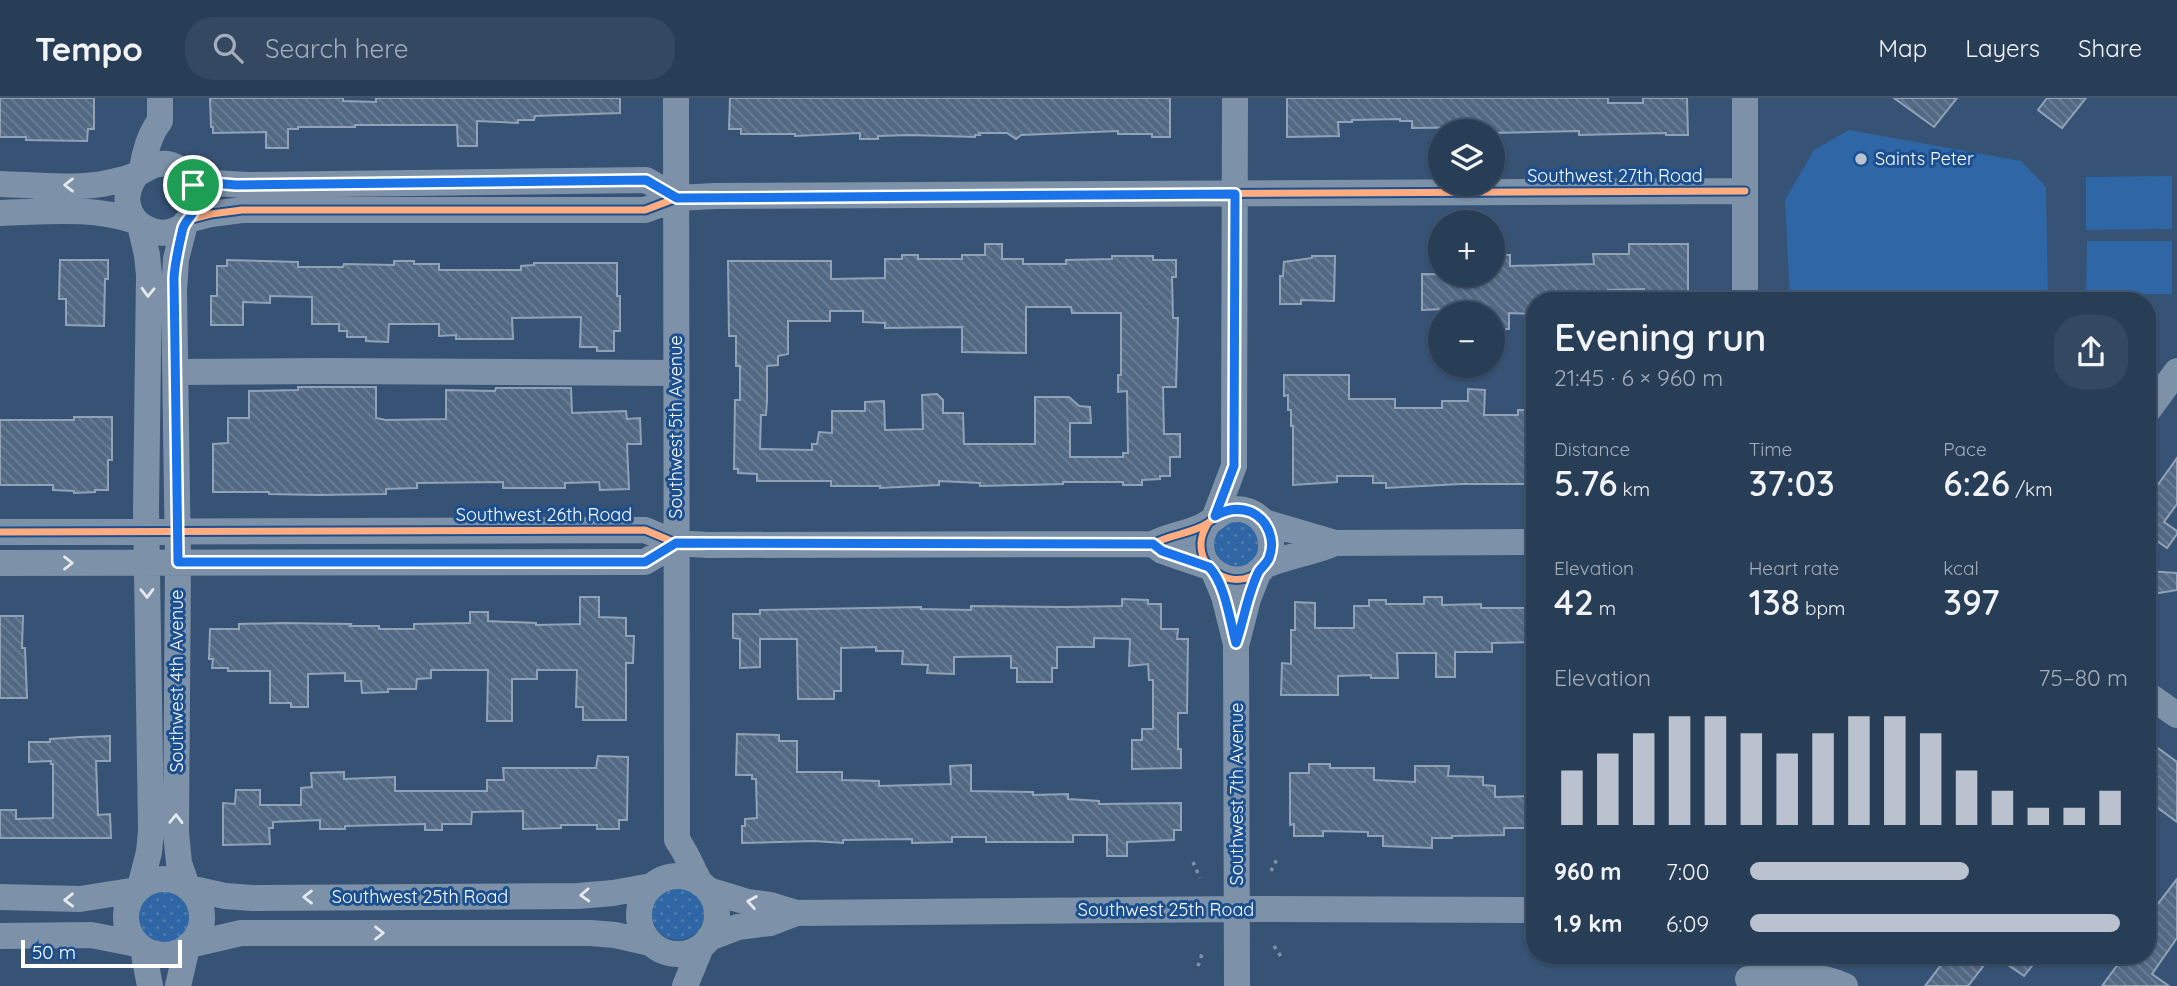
<!DOCTYPE html>
<meta charset="utf-8">
<style>
:root{--surface:#283e57;--page:#344961;--text:#f1f3f6;--muted:#a5aeba;--line:#44576d;--accent:#b9c2ce}
body{margin:0;font-family:Quicksand,sans-serif;background:var(--page);color:var(--text);height:100vh;display:flex;flex-direction:column;font-size:26px;white-space:nowrap}
*{box-sizing:border-box;margin:0}
p{font-size:23px;color:var(--muted)}
.icon{flex:none;width:38px;height:38px;fill:none;stroke:currentColor;stroke-width:2;stroke-linecap:round;stroke-linejoin:round}
.map{position:relative;flex:1;overflow:hidden}
.side{position:absolute;left:1526px;top:194px;width:630px;height:672px;display:flex;flex-direction:column;background:var(--surface);border-radius:28px;box-shadow:0 2px 5px #0004,0 0 0 2px var(--line)}
.side>*{flex:none}
.fabs{position:absolute;left:1428px;top:21px;display:grid;gap:14px}
.fabs a{display:grid;place-items:center;width:77px;height:77px;border-radius:50%;background:var(--surface);box-shadow:0 2px 5px #0004,0 0 0 2px var(--line);font-size:35px}
.scale{position:absolute;left:21px;bottom:18px;width:161px;box-sizing:border-box;padding-left:7px;border:4px solid #fff;border-top:0;font-size:19px;line-height:24px;white-space:nowrap;color:#fff;-webkit-text-stroke:5px #1b4f8f;paint-order:stroke}
.pin{position:absolute;display:grid;place-items:center;width:60px;height:60px;color:#fff;margin:-30px;border:4px solid #fff;border-radius:50%;box-shadow:0 2px 7px #0007}
.round{display:grid;place-items:center;flex:none;width:74px;height:74px;border-radius:28px;background:var(--page)}
.headline{display:flex;align-items:center;justify-content:space-between;height:119px;padding:0 28px}
h1{font-size:38px;font-weight:600;line-height:52px}
.figures{display:grid;grid-template-columns:repeat(3,1fr);gap:10px;height:119px;padding:7px 28px}
.figures div{display:grid;align-content:center}
.figures b{font-size:35px;font-weight:600}
.figures small{font-size:19px;font-weight:400}
.figures p{font-size:19px}
.chart{height:196px;padding:14px 28px}
.chart p{display:flex;justify-content:space-between}
.chart svg{width:100%;height:126px;margin-top:7px;stroke:var(--accent);stroke-width:6}
ul{padding:0 28px;list-style:none;font-size:23px}
li{display:grid;grid-template-columns:112px 84px 1fr;align-items:center;height:52px}
li i{height:18px;border-radius:9px;background:var(--accent)}
header{display:flex;align-items:center;gap:42px;box-sizing:border-box;height:98px;padding:0 35px;background:var(--surface);border-bottom:2px solid var(--line)}
header strong{font-size:33px}
nav{display:flex;gap:38px;margin-inline-start:auto;font-size:24px}
.search{width:490px;height:63px;background:var(--page);display:flex;align-items:center;gap:18px;box-sizing:border-box;padding:0 24px;border-radius:28px;color:var(--muted);font-size:26px}
.map>svg:first-child{display:block}
.grass{fill:url(#grass-dots)}
.park{fill:#2f66a5}
.building{fill:url(#building-back-hatch);stroke:#92a2b6;stroke-width:2;fill-rule:evenodd}
.lines{fill:none;stroke-linecap:round;stroke-linejoin:round}
.path{stroke:#7d92a8;stroke-width:3.5;stroke-dasharray:3.5 5;stroke-linecap:butt}
.minor{stroke:#7d92a8;stroke-width:26}
.cycleway-casing{stroke:#1b4f8f;stroke-width:11}
.cycleway{stroke:#ffac80;stroke-width:7}
.oneway{stroke:#e5e9ee}
.route-casing{stroke:#fff;stroke-width:14}
.route{stroke:#1a73e8;stroke-width:9}
.poi-dot{fill:#b9c2ce;stroke:#1b4f8f;stroke-width:2.5}
.labels{text-anchor:middle;stroke-width:6;stroke-linejoin:round;paint-order:stroke}
.poi-label{font-size:18px;fill:#fff;stroke:#1b4f8f;text-anchor:start}
.street-label{font-size:18px;fill:#fff;stroke:#1b4f8f}
</style>
<header>
<strong>Tempo</strong>
<div class="search"><svg class="icon" aria-label="search" viewBox="0 0 24 24"><circle cx="10" cy="10" r="6"/><path d="M15 15l6 6"/></svg>Search here</div>
<nav><a>Map</a><a>Layers</a><a>Share</a></nav>
</header>
<div class="map">
<svg width="2177" height="888" viewBox="0 0 2177 888">
<defs>
<pattern id="grass-dots" width="8" height="8" patternUnits="userSpaceOnUse" patternTransform="scale(1.75)"><rect width="8" height="8" fill="#2f66a5"/><path d="M2 2h.1M6 6h.1" fill="none" stroke="#4e7db2" stroke-width="1.8" stroke-linecap="round"/></pattern>
<pattern id="building-back-hatch" width="6" height="6" patternUnits="userSpaceOnUse" patternTransform="scale(1.75)"><rect width="6" height="6" fill="#526984"/><path d="M-1 5l2 2M0 0l6 6M5-1l2 2" fill="none" stroke="#6c8096"/></pattern>
</defs>
<rect width="100%" height="100%" fill="#365274"/>
<path class="grass" d="M1213 447a23 23 0 1 1 46 0a23 23 0 1 1-46 0Z
M652 816a26 26 0 1 1 52 0a26 26 0 1 1-52 0Z
M137 818a27 27 0 1 1 54 0a27 27 0 1 1-54 0Z"/>
<path class="park" d="M1849,32l172,31 25,26 2,114h-258l-5,-101 29,-50z
M2172,78v53l-86,1v-53z
M2087,143h85v53h-86z"/>
<path class="building" d="M0,0h94v31h-6l-1,12 -61,-1v-3h-26z
M210,0h133v3l33,1v-4h244v15l-85,3 -1,4h-16v3l-41,-2v25h-19l-1,-21h-102v2h-57v2h-10v19h-22v-16l-53,1v-6h-2z
M730,0h440v39h-18v-3h-34v-3l-97,4 -5,4 -9,-6h-28l1,2h-5v2l-64,-2 -33,1v3h-18v-6l-65,3v-2h-54v-5h-12z
M1287,0h321v5h35v-5h44l1,37h-22v-2l-87,2v-4l-86,2v-2h-8v-4l-73,1v-7h-12v-2l-48,1v2h-14l1,14 -52,1z
M1894,0h63l-23,29z
M2047,0h39l-24,30 -24,-18z
M985,146h17v15h21v5h43v-4l46,-1v-3h41v4h23v17h-4l1,41h5l-2,69h-13l1,47h16v23h-10v19h-10v3l-18,1v5h-19v-3h-60v2l-83,2v-3l-41,-2v4l-59,3v-2h-49v-5h-74v-7l-19,-1v-4h-4l1,-69h5v-34h-4v-30h-7l-1,-75h103v18l54,-1v-19h17v-4h16v4h44v-4h23zM1026,209h45l1,6h49v62h-3v17l9,-1 1,62h-5v4h-53v-34h21l-1,-16 -11,-1 -10,-9h-34v47h-71l-1,-31h-20v-13l-6,-6 -15,1 1,34 -38,1 -1,-29 -19,1v9h-33v22l-13,-1 -2,12h-5v6l-52,-1 1,-34h5l1,-14v-35l11,-1v-9l10,-2v-33h42v-10h33v11l22,1v5l77,-1v25l64,1z
M1629,146h59v50l-44,1v-6l-36,1v11h-73v13l-26,-1v16h-16v-16h-47v-4l-24,1v-36l71,1v-20h17v11l84,-2 -1,-10h36z
M1312,158h23l-1,45 -33,-1v4h-21v-28h3l1,-14 28,-4z
M60,162h48v19h-3l-1,47 -38,-1v-26h-7z
M227,162l71,2v5h45l1,-3 50,1v-4h20v3h25v6h82v-4l13,-1v-2h83v33h3v35h-6v20h-17v-4h-17l1,-30 -69,1 1,21h-57v-4l-17,1v-12h-50l-1,18 -22,-1v-4h-19v-6h-8v-7h-27v-27l-42,-1v7l-27,-1v23h-32v-29h6v-30h10z
M1284,277h65v24h46v9h47v-7h26v-12l17,1 -1,25h34v-5h17v74h-74l-75,4v-5h-13v-7h-36v6l-44,3v-59h-2v-16h-3v-15l-4,1z
M298,289h78v31l10,2 60,-1v-29l49,1 1,-3h75l1,25 54,-2 1,8 13,-1 1,26h-14l2,45 -29,1 -1,-8 -34,1v5h-62v-6l-86,1v5l-31,1v5l-67,1 -50,-1v-2h-56v-48l15,-1v-25h21v-27l49,-1z
M74,319h38v43h-4v30h-13v2l-21,1v-2l-21,-1v-5h-53v-65h74z
M2177,360v46l-13,18 13,9v3l-10,14 -14,-10 -6,7v-45z
M2147,473l30,2v17l-30,5z
M580,499h19v20l27,1v18h8l-1,27h-7v57h-43v-13h-7l1,-37h-40v9h-25v42h-25l1,-51h-57v8l-14,1 -1,10h-28v3l-26,1 -1,-12h-16v-8l-37,1v33h-17v-4h-21v-32h-42v-3h-16l1,-9h-4l1,-30h29v-5l44,-1 68,1 -1,2h29v3h35v-5l56,-1v-11h18v9l48,2v2l44,-1z
M1424,499h18v8l39,-1v4h54v34l-43,1v9h-37v25h-19v-24h-39l1,25h-27v-3l-33,1v19h-57l1,-32 9,1v-34h4v-28l20,1v25h39v-22h15v-6h17v4h38z
M1122,501l26,1v4h13v25h17l-1,10h11l-1,74h-9v36h3v19l-49,1v-29h10v-11h11v-49h-4l-1,-16 -19,2 1,-27 -36,-1v9h-37v21h-5v14h-35v-14h-6v-12l-57,1v17l-27,-1 1,-8 -26,-1 1,-13h-27v-4l-35,1v43h-7v8h-36l-1,-60h-37v28l-20,1v-29l-7,-1v-24h27v-4l161,-3v2l50,1v-4l94,1 57,-1z
M0,518h23l-1,32h3l2,50h-27z
M737,636l42,1v6h18v31h45v8l37,1v5l72,-2 -1,-18 21,-1v26l62,1v3l35,-1v5l31,2v3l82,-1v27h-7v10l-47,2v14h-20v-21h-34v7h-87v-5h-34v5l-40,1v-4l-69,1v3l-29,-2 -72,2v-17h3v-7l12,-1 -1,-39h-4v-4h-16z
M110,638v25h-14l2,54 12,-1 1,24h-111v-28h16v9l37,-1v-54h-2v-3l-22,1v-20h21v-3l30,-2z
M2147,642l30,22v60l-30,-22z
M598,658l30,1 -1,63h-8v9h-22v-4h-36v3l-38,1v-18l-51,1 -1,12h-29v6h-17v-6l-80,2v3h-25v-9l-47,2v6h-4l1,16 -47,1v-42l12,1 1,-14h24v15h41v-17l11,-1 -1,-14 33,-1v7l51,-2v14h92v-11h17l-1,-12h93z
M1309,666h21v4h44v12l41,2v-16h34l-1,10 35,1v8l12,1v11l40,-1v32h-31v7l-52,1v2h-20v10l-49,-2v-10h-15v-4l-45,-1v5h-29v-12l-4,1v-52h19z
M2177,781v59l-25,36 17,12h-67l22,-30h23v-38z
M1948,858h43l-23,30h-43z
M1995,858h45l-16,20z"/>
<g class="lines">
<path class="path" d="M1193,764l7,16
M1271,773l6,-12
M1274,848l8,12
M1700,862l2,-4
M1198,868l5,-15"/>
<path class="minor" d="M676,0l1,742c10,13 15,29 24,44
M1745,0v203
M142,72c2,-16 8,-37 18,-49v-23
M188,79l25,6 35,2 398,-5 31,18
M0,86c33,1 69,5 102,0 10,-2 21,-4 31,-8 12,-5 19,-14 34,-12 13,2 22,12 27,24 3,8 2,18 -2,26 -22,42 -88,6 -56,-39
M0,115c44,-1 92,-7 135,8
M188,122l23,-6 31,-4h403l32,-12 38,-2 1030,-5
M185,126l-9,35 -2,32 4,271 -2,270 3,31 8,23
M140,127l7,30 2,20 -3,232 5,324 -2,21 -9,35
M176,274l150,-1 350,2
M2147,314l30,-41
M1215,418l19,-50 1,-368
M1264,424l71,21 200,-1
M0,434l645,-2 31,13 32,2 445,-1c17,-10 39,-10 55,-21 10,-7 16,-14 28,-14 38,0 49,54 14,68 -23,9 -50,-8 -49,-34 0,-7 3,-13 7,-20
M1153,446l9,7 47,16
M0,465l632,-1h13l31,-19
M1264,468c23,-10 48,-13 71,-23
M1214,474l10,24 12,48 1,342
M1237,544l11,-43 11,-28
M2147,596l30,21
M639 817a39 39 0 1 1 78 0a39 39 0 1 1-78 0Z
M126 819a38 38 0 1 1 76 0a38 38 0 1 1-76 0Z
M189,790l36,8 27,2 326,-2 35,-3 39,-7
M708,792l39,12 23,3 26,8 442,-4 297,1
M0,799l80,2 57,-9
M0,838l91,-1 46,9
M709,840l29,-11 32,-4 26,-10
M189,847l52,-12h350l24,2 35,8
M143,851l7,37
M1748,881c34,-2 66,-8 97,7
M178,888l9,-39
M685,888l16,-39"/>
<g class="cycleway-casing">
<path id="cycleway" d="M188,122l23,-6 31,-4h403l32,-12 38,-2 1030,-5
M0,434l645,-2 31,13 32,2 445,-1c17,-10 39,-10 55,-21 10,-7 16,-14 28,-14 38,0 49,54 14,68 -23,9 -50,-8 -49,-34 0,-7 3,-13 7,-20"/>
</g>
<use href="#cycleway" class="cycleway"/>
</g>
<defs><path id="oneway-chevron" d="M-2-3.5L2.5 0L-2 3.5" fill="none" stroke-width="1.6" stroke-linecap="round" stroke-linejoin="round" transform="scale(1.75)"/></defs>
<g class="oneway">
<use href="#oneway-chevron" transform="translate(69 87) rotate(-180)"/>
<use href="#oneway-chevron" transform="translate(148 194) rotate(92)"/>
<use href="#oneway-chevron" transform="translate(68 465)"/>
<use href="#oneway-chevron" transform="translate(147 495) rotate(89)"/>
<use href="#oneway-chevron" transform="translate(176 721) rotate(-89)"/>
<use href="#oneway-chevron" transform="translate(585 797) rotate(177)"/>
<use href="#oneway-chevron" transform="translate(308 799) rotate(180)"/>
<use href="#oneway-chevron" transform="translate(69 802) rotate(179)"/>
<use href="#oneway-chevron" transform="translate(752 804) rotate(-171)"/>
<use href="#oneway-chevron" transform="translate(379 835)"/>
</g>
<g class="lines">
<g class="route-casing">
<path id="route" d="M188,79l25,6 23,2 410,-5 31,18 558,-4 -1,272 -19,50c12,-7 23,-9 36,-4 17,8 25,28 18,46 -2,5 -6,8 -10,13 -3,5 -6,14 -8,20 -6,17 -9,35 -15,52 -6,-22 -11,-60 -27,-76l-47,-16 -9,-7 -477,-1 -31,19h-467l-4,-284c1,-17 5,-33 9,-50 2,-6 6,-9 9,-14 6,-13 3,-25 -4,-37z"/>
</g>
<use href="#route" class="route"/>
</g>
<circle class="poi-dot" cx="1861" cy="61" r="7"/>
<g class="labels">
<g class="poi-label">
<text x="1875" y="67">Saints Peter</text>
</g>
<g class="street-label">
<text x="1615" y="84">Southwest 27th Road</text>
<text transform="translate(676 329) rotate(-90)" y="6">Southwest 5th Avenue</text>
<text x="544" y="423">Southwest 26th Road</text>
<text transform="translate(177 583) rotate(-90)" y="6">Southwest 4th Avenue</text>
<text transform="translate(1237 696) rotate(-90)" y="6">Southwest 7th Avenue</text>
<text x="420" y="805">Southwest 25th Road</text>
<text x="1166" y="818">Southwest 25th Road</text>
</g>
</g>
</svg>
<div class="fabs">
<a><svg class="icon" aria-label="layers" viewBox="0 0 24 24"><path d="M12 4l9 5-9 5-9-5zM3 14l9 5 9-5"/></svg></a>
<a>+</a>
<a>−</a>
</div>
<div class="scale">50 m</div>
<div class="pin" style="left:193px;top:87px;background:#1e9e55"><svg class="icon" aria-label="arrive" viewBox="0 0 24 24"><path d="M6 21V4h12l-3 4 3 4H6"/></svg></div>
<section class="side">
<div class="headline"><div><h1>Evening run</h1><p>21:45 · 6 × 960 m</p></div><a class="round"><svg class="icon" aria-label="share" viewBox="0 0 24 24"><path d="M12 15V3M7 8l5-5 5 5M5 13v7h14v-7"/></svg></a></div>
<div class="figures">
<div><p>Distance</p><b>5.76<small> km</small></b></div>
<div><p>Time</p><b>37:03</b></div>
<div><p>Pace</p><b>6:26<small> /km</small></b></div>
</div>
<div class="figures">
<div><p>Elevation</p><b>42<small> m</small></b></div>
<div><p>Heart rate</p><b>138<small> bpm</small></b></div>
<div><p>kcal</p><b>397</b></div>
</div>
<div class="chart"><p><span>Elevation</span>75–80 m</p>
<svg viewBox="0 0 160 44" preserveAspectRatio="none"><path d="M5 44V25M15 44V19M25 44V12M35 44V6M45 44V6M55 44V12M65 44V19M75 44V12M85 44V6M95 44V6M105 44V12M115 44V25M125 44V32M135 44V38M145 44V38M155 44V32"/></svg>
</div>
<ul>
<li><b>960 m</b>7:00<i style="width:58%"></i></li>
<li><b>1.9 km</b>6:09<i style="width:98%"></i></li>
</ul>
</section>
</div>
